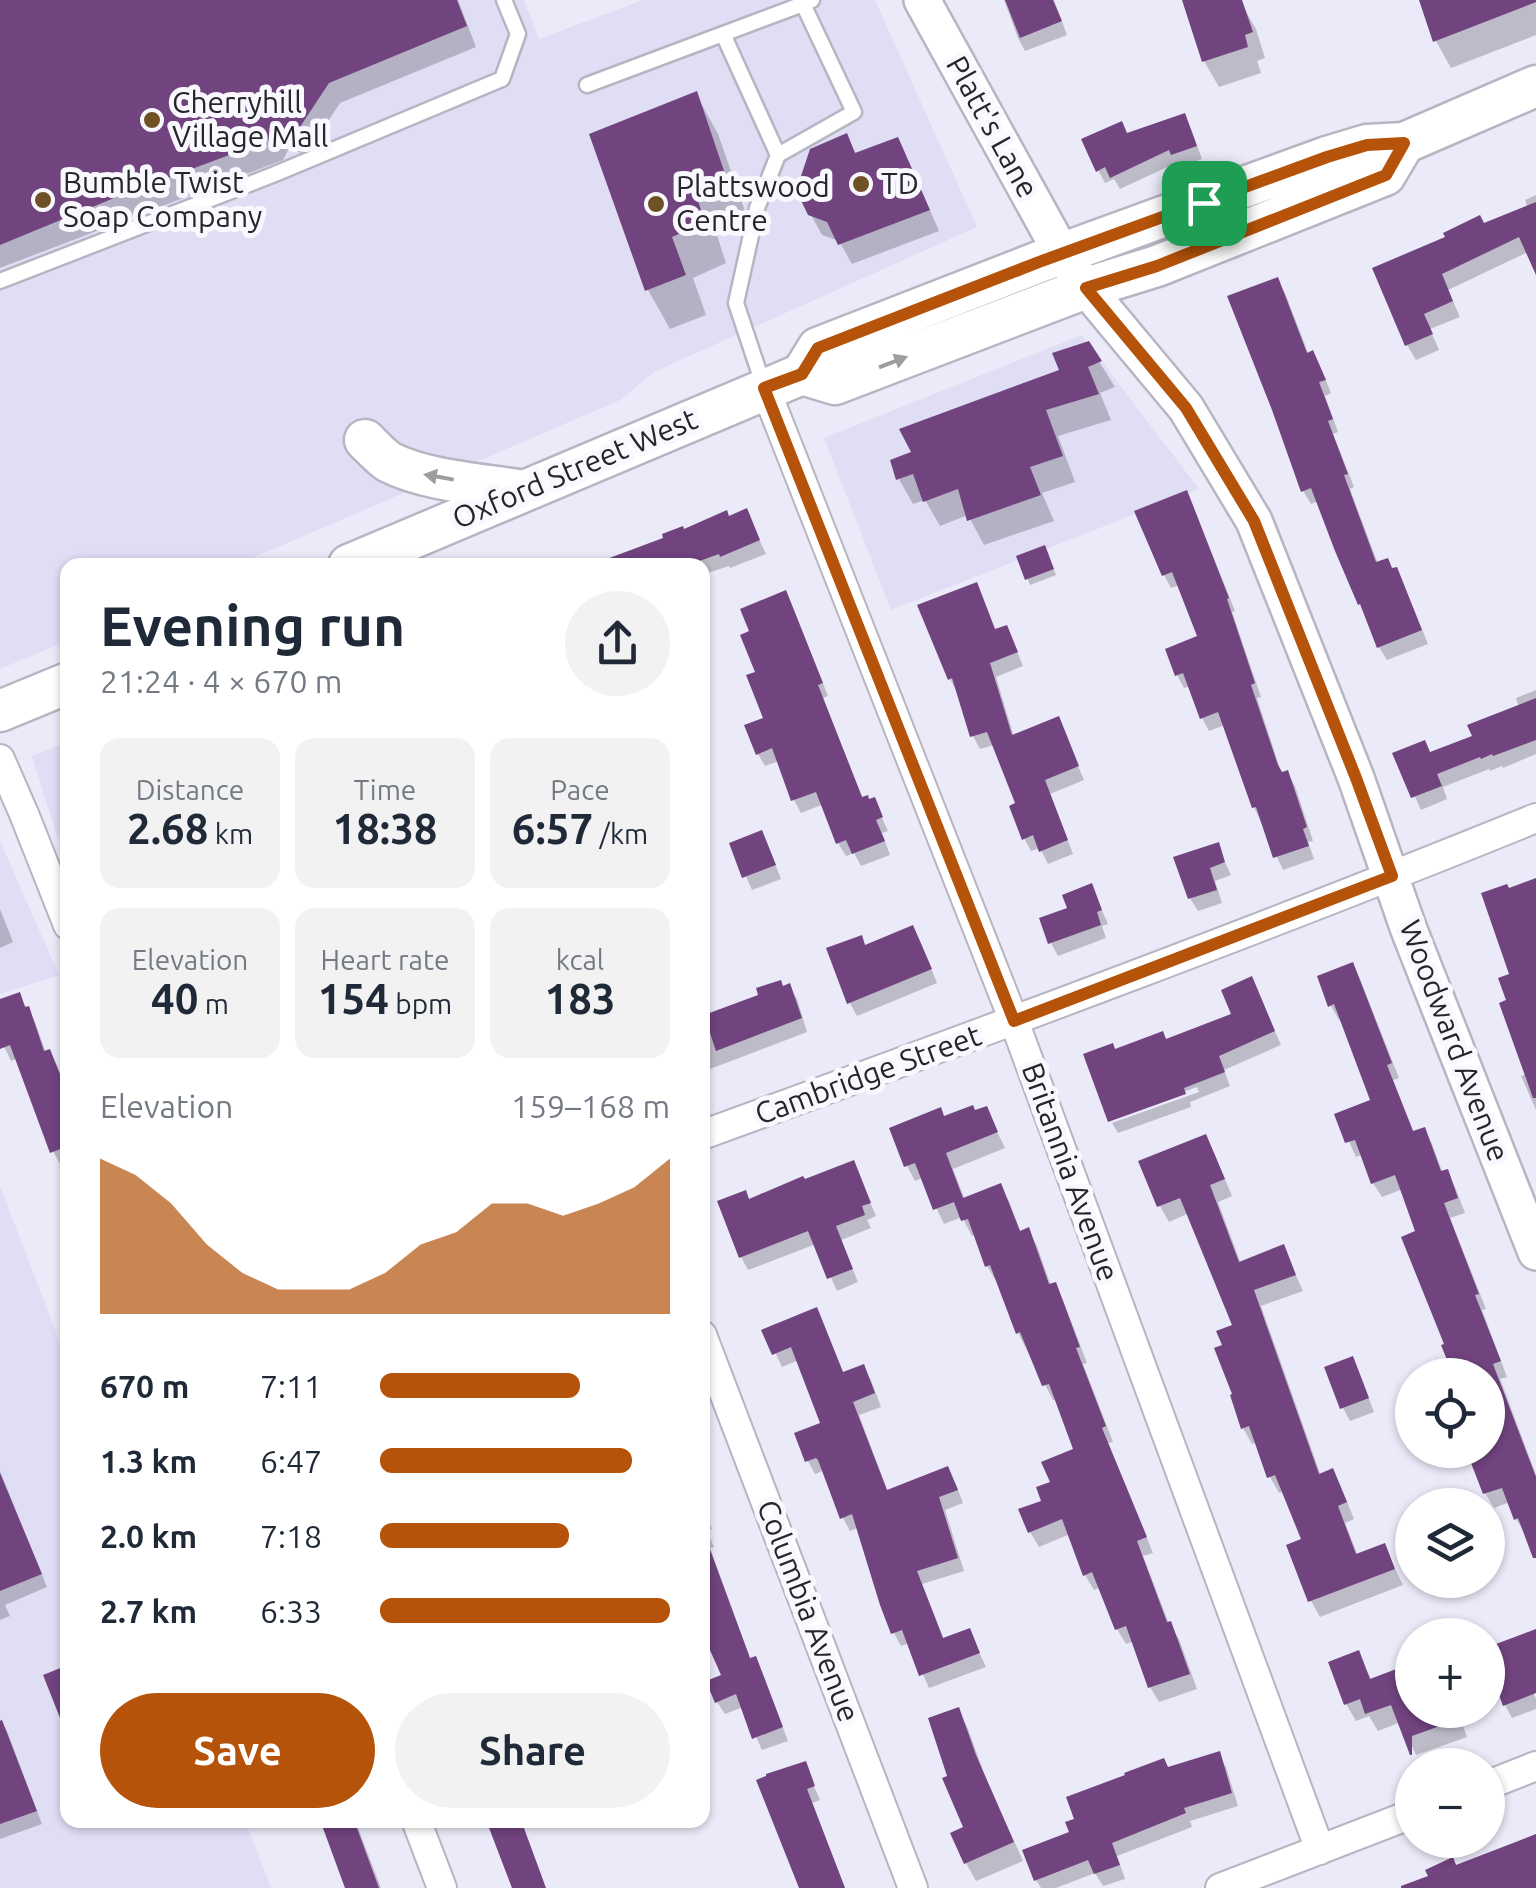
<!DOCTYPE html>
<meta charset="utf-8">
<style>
:root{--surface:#fff;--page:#f2f2f3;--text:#1f2937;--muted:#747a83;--accent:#b45309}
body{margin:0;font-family:Ubuntu,sans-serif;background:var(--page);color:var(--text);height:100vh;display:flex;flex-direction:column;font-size:38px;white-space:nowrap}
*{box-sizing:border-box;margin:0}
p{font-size:32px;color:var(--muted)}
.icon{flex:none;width:55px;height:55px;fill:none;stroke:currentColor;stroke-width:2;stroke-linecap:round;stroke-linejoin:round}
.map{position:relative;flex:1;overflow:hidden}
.sheet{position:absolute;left:60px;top:558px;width:650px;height:1270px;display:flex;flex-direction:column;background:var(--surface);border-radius:20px;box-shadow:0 2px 8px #0004}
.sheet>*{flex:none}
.fabs{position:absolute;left:1395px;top:1358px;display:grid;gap:20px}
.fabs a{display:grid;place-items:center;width:110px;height:110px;border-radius:50%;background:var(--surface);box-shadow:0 2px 8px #0004;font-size:50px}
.pin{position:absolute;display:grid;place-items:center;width:85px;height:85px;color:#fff;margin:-42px;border-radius:20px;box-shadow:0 5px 15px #0006}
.round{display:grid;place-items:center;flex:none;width:105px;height:105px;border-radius:52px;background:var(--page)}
.overview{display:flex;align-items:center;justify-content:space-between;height:170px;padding:0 40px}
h1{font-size:55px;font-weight:700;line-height:75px}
.stats{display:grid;grid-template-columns:repeat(3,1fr);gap:15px;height:170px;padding:10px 40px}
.stats div{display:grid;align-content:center;border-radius:20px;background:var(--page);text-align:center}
.stats b{font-size:42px;font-weight:700}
.stats small{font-size:28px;font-weight:400}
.stats p{font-size:28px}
.chart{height:280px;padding:20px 40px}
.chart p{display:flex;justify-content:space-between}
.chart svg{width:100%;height:180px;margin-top:10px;fill:var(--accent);opacity:.7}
.primary-button{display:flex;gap:20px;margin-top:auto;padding:20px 40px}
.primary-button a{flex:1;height:115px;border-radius:60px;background:var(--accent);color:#fff;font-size:40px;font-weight:700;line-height:115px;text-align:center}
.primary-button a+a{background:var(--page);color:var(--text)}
ul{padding:0 40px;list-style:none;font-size:32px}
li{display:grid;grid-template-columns:160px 120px 1fr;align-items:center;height:75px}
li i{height:25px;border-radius:12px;background:var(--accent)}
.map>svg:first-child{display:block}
.built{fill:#e0def4}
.shadow{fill:#0003}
.building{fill:#71437f}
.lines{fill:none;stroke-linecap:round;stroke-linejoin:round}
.service-casing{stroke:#b6b5c3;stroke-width:19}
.minor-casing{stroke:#b6b5c3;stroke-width:32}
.tertiary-casing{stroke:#b6b5c3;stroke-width:40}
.secondary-casing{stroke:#b6b5c3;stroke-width:45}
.service{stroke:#fff;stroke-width:14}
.minor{stroke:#fff;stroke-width:28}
.tertiary{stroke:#fff;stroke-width:35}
.secondary{stroke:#fff;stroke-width:40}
.oneway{fill:#9d9da0}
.route-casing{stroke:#fff;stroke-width:20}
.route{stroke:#b45309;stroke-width:12}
.poi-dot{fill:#6e5125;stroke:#f8f8fe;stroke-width:4}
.labels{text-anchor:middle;stroke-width:10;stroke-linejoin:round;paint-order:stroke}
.poi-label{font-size:30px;fill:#26252b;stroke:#f8f8fe;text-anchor:start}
.street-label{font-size:30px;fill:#26252b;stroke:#f8f8fe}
</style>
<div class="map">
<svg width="1536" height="1888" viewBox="0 0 1536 1888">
<rect width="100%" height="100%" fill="#ebeaf9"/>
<path class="built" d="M0,0h524l15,39 104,-39h232l102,227 -323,145 -34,28 -384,165h-168l-1,76 -67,28z
M1082,335l117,154 -308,121 -67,-172z
M67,742v91l-10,4 -25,-81z
M0,841l59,134 -59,19z
M0,1186l67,175 1,459h177l26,68h-271z"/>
<path class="shadow" d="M0,0h458l18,47 -136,56 -34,52 -17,-7 -6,12 -283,108z
M1004,0h50l13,35 -42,16 -7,-13z
M1185,0h51l5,3 15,26 9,29 -8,3 4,12 -42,14 -15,-26z
M1422,0h114v35l-85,33 -15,-27z
M696,94l22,40 28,80 -32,12 12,37 -33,15 13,37 -36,14 -22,-39 -56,-155z
M1184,116l7,13 11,30 -22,8 -2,-5 -58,27 -6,-10 -9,4 -7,-13 29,-34z
M846,136l11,19 51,5 31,71 -87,33 -13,-23 -17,-6 -12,-22v-20z
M1536,195v72l-8,-15 -80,38 12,27 -30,12 9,21 -23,10 -9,-15 -32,-76 153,-61 -3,-8z
M1277,280l8,13 24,62 11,11 11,27 -6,3 13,36 -5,2 21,53 -4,2 28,75 15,7 3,-1 7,13 25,61 -41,16 -8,-13 -60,-146 -8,3 -8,-13z
M1088,344l27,43 -15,6 11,27 -53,16 17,46 -33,11 12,28 -70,24 -16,-30 -28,11 -15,-26 -12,4 -14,-25 -6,-18 21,-7 148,-83z
M1186,493l7,13 42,105 -3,1 29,85 -4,1 25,77 5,-2 8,13 18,55 -5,1 6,17 -31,11 -29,-63 -29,-82 -16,6 -7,-13 -11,-32 -7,2 -7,-13 23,-37 -20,-53 -9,3 -7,-13z
M746,511l20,43 -36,14 -1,-2 -27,9v-10h-95l76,-33z
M1047,553l9,22 -26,10 -11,-28z
M976,585l20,47 17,9 10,25 -27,11 18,60 44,-18 26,61 -34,14 23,60 -25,10 -8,-16 -9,3 -7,-13 -6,-33 -24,-60 -14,4 -7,-13 -14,-45 -2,1 -7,-13z
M792,606l36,90 -5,2 40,101 6,3 5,-2 14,31 -6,2 8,22 -29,11 -7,-13 -8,3 -8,-13 -14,-39 -23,9 -7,-13 -15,-39 -14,5 -7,-12 9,-35 -9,-46z
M1536,690v64l-33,14 -1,-2 -12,5 -1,-2 -46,18 4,12 -26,11 -25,-55h34l45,-18 44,-30 -3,-9z
M732,845l36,1 13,33 -29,11z
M1217,845l14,30 -16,6 7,22 -24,8 -8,-13z
M1536,881v229l-15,-34 6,-2 -18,-72 3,-27 -4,-84z
M1091,886l17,38 -6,2 4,12 -48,18 -7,-13 19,-34z
M0,909l13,33 -13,6z
M920,941l17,42 -80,33 -7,-13 16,-56z
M1352,965l8,14 39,99 -6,2 21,53 10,-3 8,14 11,30 4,-2 8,15 10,26 -15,5 36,91 -4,1 25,67 -7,2 36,96v76l-20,-32 -6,-17 -16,6 -9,-15 -13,-34 -8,3 -7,-12h31v-75h-32l-38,-142 -15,-44 -21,8 -9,-14 -10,-29 -7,3 -19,-42 36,-14 -31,-82 -3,1 -8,-14z
M789,986l8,13 10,33 -105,40v-54z
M1258,992l23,53 -57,25 6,16 -40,16 1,5 -73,26 -6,-10 87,-31 -2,-5 -87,31 5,-66 51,-10 68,-27z
M19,995l16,27 11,31 3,-1 8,13 11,29v78l-4,-9 -4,1 -7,-13 -35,-93 -7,3 -11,-23v-36z
M986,1109l19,39 -52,21 12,31 35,-14 9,15 12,32 7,-3 9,16 14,40 4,-1 8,15 24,63 -4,1 30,78 -5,1 45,110 -10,3 26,68 10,15 18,50 -38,13 -9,-15 -16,-46 -8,3 -9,-15 -16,-42 -7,3 -9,-15 -15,-41 -31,13 -9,-15 23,-48 24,-33 -20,-52 -4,1 -35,-67 -20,-53 -2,1 -9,-15 -11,-32 -4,2 -10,-19 -18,7 -22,-46 -7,3 -8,-15 38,-47z
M1205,1137l9,16 18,43 -14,6 23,62 42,-17 20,44 -42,15 60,170 11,-5 9,16 13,32 -9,4 13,33 26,-10 19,39 -83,32 -9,-16 -22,-55 16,-6 -21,-49 -5,2 -9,-16 -13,-35 -5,2 -9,-16 -18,-82 10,-19 -46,-114 -20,9 -9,-16z
M853,1163l23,53 -9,4 4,8 -30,12 17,42 -21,9 -21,-47 -68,26 -7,-13 9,-56z
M823,1323l21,52 19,-8 8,13 10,27 -22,8 29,77 67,-10 8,21 -18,7 19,61 -42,13 22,56 25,-9 17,36 -57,21 -20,-45 -8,3 -7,-13 -12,-29 -23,-77 -9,4 -7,-13 -18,-48 -10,4 -7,-13 -11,-26 26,-11 -24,-64 -17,7 -17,-36z
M1352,1359l7,13 15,40 -24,9 -7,-13z
M0,1471l47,116 -42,18 5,11 -10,4z
M702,1505l10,24 -5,2 7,16 -4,1 41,113 11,11 26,69 -26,9 -19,-43 -18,7 -8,-12 7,-26 -18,-40 -4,1z
M1536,1631v57l-4,1 4,10v10l-24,9 -7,-13 -17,-47v-9z
M1358,1653l14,28 40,-15v44h45l10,27 -51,18 -15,-33 -23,9 -9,-15 -13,5 -10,-17z
M958,1710l10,19 17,47 38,85 -47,20 -10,-18 1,-35 -17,-51z
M0,1719l7,12 35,93 -42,15z
M1218,1754l8,13 12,39 -48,15 2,6 -75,29 8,23 -22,7 -8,-13 -39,15h-15l-5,-8 36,-46 5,-14 91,-51z
M804,1764l16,36 -8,3 33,85h-43z
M321,1820h34l26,68h-34z"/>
<path class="building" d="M0,0h457l10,26 -138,57 -35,53 -16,-7 -6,10 -158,59 -114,47z
M1005,0h48l9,21 -42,17z
M1182,0h60l11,32 -8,3 3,12 -46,15z
M1419,0h117v2l-103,40z
M697,91l28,83 -32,12 12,36 -33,15 14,38 -41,16 -56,-157z
M1185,113l12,33 -26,9 -2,-5 -59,28 -5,-11 -9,5 -15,-33 41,-18 5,12z
M847,133l8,20 43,-16 32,73 -92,35 -11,-23 -19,-7 -10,-21 9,-3 -6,-15 9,-27z
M1536,202v73l-17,-38 -77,37 11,27 -29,13 9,20 -28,12 -33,-78 73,-31 -2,-4 37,-18 4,8z
M1278,277l29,76 6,-3 13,30 -7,2 14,37 -5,2 20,53 -4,1 32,87 12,-4 4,10 5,-1 25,63 -45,18 -17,-44 -2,1 -23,-54 -24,-63 -10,4 -29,-82 -45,-114z
M1089,341l13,20 -14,6 11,27 -53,16 17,46 -33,11 11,28 -74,26 -9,-32 -35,13 -10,-28 -17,6 -6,-20 21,-8 -12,-23 160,-59 -7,-17z
M1187,490l42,108 -2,1 28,84 -4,2 27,80 4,7 6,-2 19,57 -4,2 6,17 -36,12 -17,-51 -4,1 -34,-96 -18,7 -17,-46 -8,3 -10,-27 32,-13 -25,-64 -10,4 -28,-65z
M747,508l13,32 -40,17 -1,-3 -31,11h-91l-1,-2 67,-25 -1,-4 21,-8 1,3 43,-19 2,6z
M1045,545l9,24 -29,11 -9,-24z
M977,582l18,47 12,-4 11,27 -28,11 22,72 47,-19 20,50 -34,14 23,60 -29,12 -6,-17 -11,5 -13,-34 6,-3 -28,-71 -17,5 -18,-59 -4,2 -31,-75z
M786,590l37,93 -5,2 44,112 6,-2 1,4 6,-2 8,20 -7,3 9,21 -33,13 -6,-14 -10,4 -20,-52 -25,9 -19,-53 -16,7 -12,-30 19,-7 -17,-43 9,-3 -15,-37 9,-4 -9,-22z
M1536,698v42l-43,16 -1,-2 -11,5 -1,-2 -43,17 5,12 -31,12 -19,-45 33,-13 5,12 42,-16 -5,-11z
M762,830l14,35 -34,13 -13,-35z
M1219,842l6,20 -15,6 7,22 -29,9 -15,-42z
M1536,878v220h-3l-34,-95 7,-3 -8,-22 11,-4 -28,-81 26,-9 2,4z
M1092,883l10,27 -5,2 4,13 -53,19 -9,-26 28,-10 -5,-13z
M913,925l19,44 -85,35 -21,-56 36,-13 3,10z
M1353,962l39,101 -5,2 26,66 12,-4 16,44 7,-2 10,29 -14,5 35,91 -4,1 26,66 -8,3 43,113v81h-3l-15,-40 -4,2 -12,-32 -19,6 -17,-44h22v-75h-35l-12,-30 3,-1 -43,-107 14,-6 -20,-56 -24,9 -16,-44 -10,3 -11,-29 36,-14 -36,-96 -6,3 -11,-31z
M1252,976l23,55 -56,25 6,16 -41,16 2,6 -78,28 -25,-68 30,-11 2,6 48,-18 3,8 65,-25 -10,-24z
M781,980l2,6 7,-3 12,35 -86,33 -12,-36 54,-20 -2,-7z
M20,992l5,15 4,-1 15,45 6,-2 18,46v51l-18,7 -40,-108 -10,4v-50z
M973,1105l2,5 12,-4 11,26 -52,21 17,45 38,-15 19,48 9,-4 20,57 7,-2 24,65 -4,1 30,78 -4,2 45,109 -10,4 30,81 4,-1 19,53 -42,14 -22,-62 -11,4 -23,-58 -9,4 -21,-57 -34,14 -10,-24 23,-8 -5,-14 14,-5 -9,-20 32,-13 -24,-65 -7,2 -22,-54 -4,2 -26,-69 -5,2 -17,-48 -7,2 -7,-19 -21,8 -18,-47 -11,4 -15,-39 52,-21 3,9z
M1206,1134l19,45 -15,6 29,77 45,-18 12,31 -42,15 65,184 14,-6 14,34 -9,4 18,48 29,-11 10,26 -87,33 -22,-57 15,-6 -26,-64 -8,3 -18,-52 -8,3 -11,-34 2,-1 -18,-46 8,-3 -6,-14 16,-6 -52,-127 -23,9 -19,-46z
M854,1160l17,43 -9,3 3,9 -29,11 17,43 -26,10 -19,-48 -69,27 -22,-57 29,-11 3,9 54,-23 2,3z
M817,1307l26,65 21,-8 11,29 -22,9 34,88 61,-24 10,24 -19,7 19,61 -41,13 26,67 27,-10 10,25 -61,23 -17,-46 -11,4 -11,-29 -28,-91 -12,5 -22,-59 -2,-2 -11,4 -11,-29 26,-10 -29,-76 -19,8 -11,-25z
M1353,1356l16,42 -29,11 -16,-42z
M0,1473l42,101 -42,17z
M705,1536l45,122 6,-2 27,71 -31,12 -16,-45 -21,9 -9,-22 15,-6 -19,-43v-95z
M1536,1629v64l-33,13 -15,-41v-18z
M1359,1650l11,29 42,-16v47h63l1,3 -64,23v19h-2l-19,-50 -26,9 -5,-15 -16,6 -16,-43z
M68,1665v68h-2l-23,-58z
M959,1707l17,48 38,87 -50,22 -14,-31 13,-6 -21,-49 5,-2 -19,-58z
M2,1720l35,91 -37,13v-103z
M1220,1751l12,42 -48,15 2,5 -74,30 8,22 -26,9 -6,-14 -54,21 -12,-31 47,-18 -4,-10 9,-3 -8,-22 59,-22 -1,-2 40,-15 4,9z
M806,1761l9,25 -8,3 38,99h-46l-43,-108 10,-4v-2z
M320,1820h34l25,68h-34z
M486,1820h35l25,68h-34z
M1536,1834v54h-135v-2l27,-10 -3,-6 28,-13 3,8z"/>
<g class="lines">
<g class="service-casing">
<path id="service" d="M723,34l80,-30
M587,85l136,-51 55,121
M0,281l275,-107 227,-95 16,-45 -14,-34
M764,387l-28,-84 21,-95 21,-53 76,-43 -51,-108 9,-4"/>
</g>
<g class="minor-casing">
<path id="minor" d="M765,388l249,633 306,829
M0,759l24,55 44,111
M702,1135c280,-102 558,-205 834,-317
M702,1335l211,553
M1488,1785l48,-19
M416,1820l26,68
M1220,1888l192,-74"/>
</g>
<g class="tertiary-casing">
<path id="tertiary" d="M922,0l140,254 24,34 100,120 68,113 102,257 53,152 127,322"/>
</g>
<g class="secondary-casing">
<path id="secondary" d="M802,374l33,10 251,-96 71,-22 228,-91 19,-32
M365,440c7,7 16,17 24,22 37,19 93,22 135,29
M349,565l453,-191 16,-26 221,-86 288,-105 40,-12 37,-2 132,-57
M0,711l68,-28"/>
</g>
<use href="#service" class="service"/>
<use href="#minor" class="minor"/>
<use href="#tertiary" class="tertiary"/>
<use href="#secondary" class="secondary"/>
</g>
<defs><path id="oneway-solid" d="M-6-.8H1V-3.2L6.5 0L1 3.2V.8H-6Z" transform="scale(2.5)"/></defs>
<g class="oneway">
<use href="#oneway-solid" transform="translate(893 362) rotate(-21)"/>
<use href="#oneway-solid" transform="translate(439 477) rotate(-170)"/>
</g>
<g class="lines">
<g class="route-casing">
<path id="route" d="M1404,143l-18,32 -229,91 -71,22 100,120 68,113 102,257 36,98 -378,145 -250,-633 38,-14 16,-26 221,-86 288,-105 40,-12z"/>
</g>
<use href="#route" class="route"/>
</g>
<g class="poi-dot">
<circle cx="152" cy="120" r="10"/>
<circle cx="861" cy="184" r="10"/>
<circle cx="43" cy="200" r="10"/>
<circle cx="656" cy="204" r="10"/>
</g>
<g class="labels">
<g class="poi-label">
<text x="172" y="113">Cherryhill<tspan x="172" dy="34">Village Mall</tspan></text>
<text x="63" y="193">Bumble Twist<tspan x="63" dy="34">Soap Company</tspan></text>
<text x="881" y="194">TD</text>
<text x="676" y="197">Plattswood<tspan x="676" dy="34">Centre</tspan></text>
</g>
<g class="street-label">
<text transform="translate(992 127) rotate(61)" y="10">Platt's Lane</text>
<text transform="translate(575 469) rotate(-23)" y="10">Oxford Street West</text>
<text transform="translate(1454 1041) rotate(69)" y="10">Woodward Avenue</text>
<text transform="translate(868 1075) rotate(-20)" y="10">Cambridge Street</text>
<text transform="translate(1070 1172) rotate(70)" y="10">Britannia Avenue</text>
<text transform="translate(808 1611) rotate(69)" y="10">Columbia Avenue</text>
</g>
</g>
</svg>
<div class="fabs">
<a><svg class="icon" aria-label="locate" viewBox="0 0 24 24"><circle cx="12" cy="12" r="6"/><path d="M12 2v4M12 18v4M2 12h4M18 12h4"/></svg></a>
<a><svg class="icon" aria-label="layers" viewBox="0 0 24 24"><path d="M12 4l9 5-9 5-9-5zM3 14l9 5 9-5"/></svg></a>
<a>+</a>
<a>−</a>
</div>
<div class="pin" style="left:1204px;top:203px;background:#1e9e55"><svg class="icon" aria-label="arrive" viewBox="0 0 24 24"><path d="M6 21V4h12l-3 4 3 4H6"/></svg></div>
<section class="sheet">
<div class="overview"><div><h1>Evening run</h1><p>21:24 · 4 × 670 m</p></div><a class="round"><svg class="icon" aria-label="share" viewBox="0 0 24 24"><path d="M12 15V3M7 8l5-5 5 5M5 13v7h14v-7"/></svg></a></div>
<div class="stats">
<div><p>Distance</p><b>2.68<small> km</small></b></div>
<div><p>Time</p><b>18:38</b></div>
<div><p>Pace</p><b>6:57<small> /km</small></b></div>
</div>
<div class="stats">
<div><p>Elevation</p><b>40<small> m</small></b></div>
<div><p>Heart rate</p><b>154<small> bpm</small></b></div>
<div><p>kcal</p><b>183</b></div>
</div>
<div class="chart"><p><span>Elevation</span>159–168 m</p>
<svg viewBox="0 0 160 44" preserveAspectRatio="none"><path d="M0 44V6L10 10L20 17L30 27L40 34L50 38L60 38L70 38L80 34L90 27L100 24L110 17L120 17L130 20L140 17L150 13L160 6V44z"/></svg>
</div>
<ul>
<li><b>670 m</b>7:11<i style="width:69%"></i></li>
<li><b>1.3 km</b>6:47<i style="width:87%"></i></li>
<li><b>2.0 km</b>7:18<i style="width:65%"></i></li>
<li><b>2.7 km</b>6:33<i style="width:100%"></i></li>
</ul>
<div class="primary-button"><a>Save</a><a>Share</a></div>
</section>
</div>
